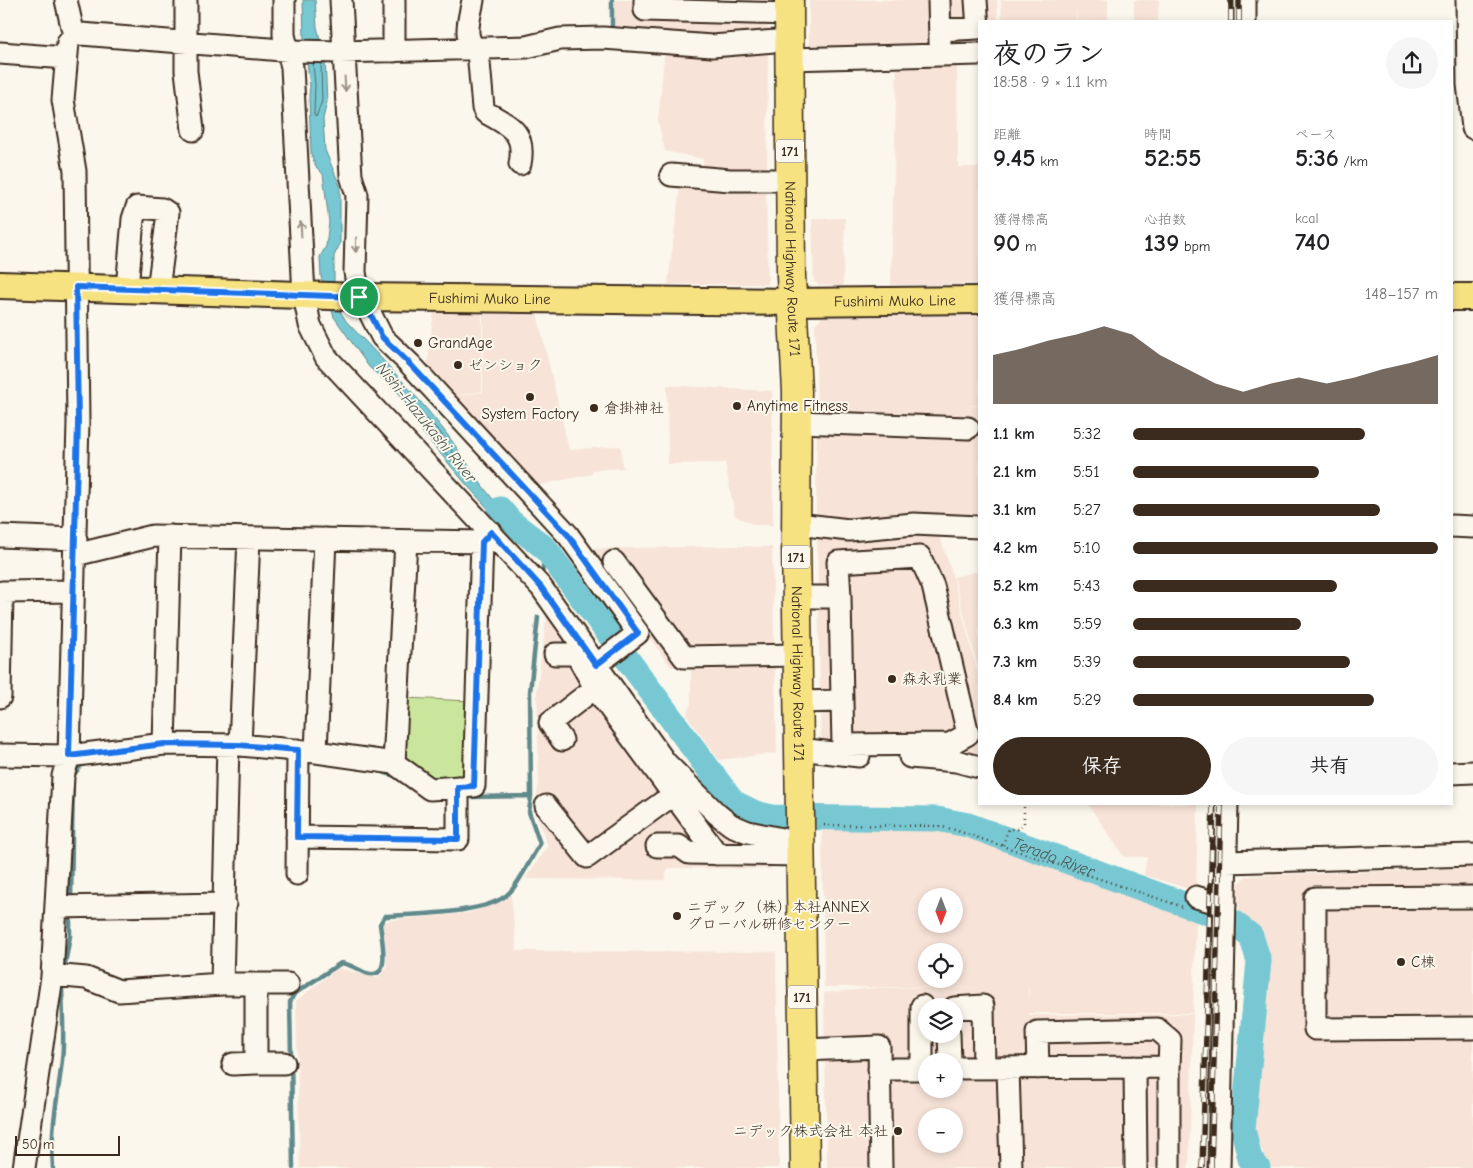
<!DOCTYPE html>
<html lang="ja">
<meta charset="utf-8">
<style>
:root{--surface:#fff;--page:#f6f6f6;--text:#202124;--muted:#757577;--accent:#3b2a1e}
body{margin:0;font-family:"Comic Neue","Klee One",sans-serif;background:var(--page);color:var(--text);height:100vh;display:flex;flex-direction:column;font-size:19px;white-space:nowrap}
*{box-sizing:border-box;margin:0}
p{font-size:16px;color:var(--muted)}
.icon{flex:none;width:28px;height:28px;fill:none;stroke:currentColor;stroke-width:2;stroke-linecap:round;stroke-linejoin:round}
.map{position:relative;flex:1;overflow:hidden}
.details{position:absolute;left:978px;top:20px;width:475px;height:785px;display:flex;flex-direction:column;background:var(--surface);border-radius:0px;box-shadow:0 2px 8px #0003}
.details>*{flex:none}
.needle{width:32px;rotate:180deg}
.controls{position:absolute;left:918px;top:888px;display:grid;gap:10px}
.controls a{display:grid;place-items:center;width:45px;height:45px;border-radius:50%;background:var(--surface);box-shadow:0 2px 8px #0003;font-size:25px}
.scale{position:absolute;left:15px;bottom:12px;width:105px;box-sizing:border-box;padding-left:5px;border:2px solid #3b2a1e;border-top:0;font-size:14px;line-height:18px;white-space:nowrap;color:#3b2a1e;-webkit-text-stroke:4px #fbf7ec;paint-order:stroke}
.pin{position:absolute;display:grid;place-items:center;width:42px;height:42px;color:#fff;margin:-21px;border:2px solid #fff;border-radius:50%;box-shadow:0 1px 5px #0007}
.round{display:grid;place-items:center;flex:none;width:52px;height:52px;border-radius:26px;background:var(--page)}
.headline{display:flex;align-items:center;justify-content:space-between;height:85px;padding:0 15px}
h1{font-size:28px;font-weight:700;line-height:38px}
.stats{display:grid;grid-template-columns:repeat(3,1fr);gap:8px;height:85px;padding:5px 15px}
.stats div{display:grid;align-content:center}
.stats b{font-size:25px;font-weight:700}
.stats small{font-size:14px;font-weight:400}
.stats p{font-size:14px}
.chart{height:140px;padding:10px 15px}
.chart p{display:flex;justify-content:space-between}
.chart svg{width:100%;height:90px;margin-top:5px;fill:var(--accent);opacity:.7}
.action{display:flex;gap:10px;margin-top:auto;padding:10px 15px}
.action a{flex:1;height:58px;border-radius:30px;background:var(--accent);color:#fff;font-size:20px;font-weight:700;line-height:58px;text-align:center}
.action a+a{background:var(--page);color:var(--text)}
ul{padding:0 15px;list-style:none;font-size:16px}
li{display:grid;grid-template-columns:80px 60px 1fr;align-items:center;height:38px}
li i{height:12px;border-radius:6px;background:var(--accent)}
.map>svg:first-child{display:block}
.built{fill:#f7e3d8;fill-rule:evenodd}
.green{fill:#cae69c;stroke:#82885d}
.water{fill:#78c8d3;stroke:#60898b}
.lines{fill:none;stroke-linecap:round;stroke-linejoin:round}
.shore{stroke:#536966;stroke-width:1}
.stream{stroke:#60898b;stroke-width:4.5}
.river{stroke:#78c8d3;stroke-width:25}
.minor-casing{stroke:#3b2a1e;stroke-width:25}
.major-casing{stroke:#3b2a1e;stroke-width:30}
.highway-casing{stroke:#3b2a1e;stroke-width:31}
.path{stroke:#3b2a1e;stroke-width:2.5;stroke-dasharray:1 4;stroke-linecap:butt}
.minor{stroke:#fbf7ec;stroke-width:21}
.major{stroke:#f6e281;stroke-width:26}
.highway{stroke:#f6e281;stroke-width:28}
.rail-casing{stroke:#3b2a1e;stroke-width:5.5}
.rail{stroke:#fbf7ec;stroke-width:4;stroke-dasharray:11;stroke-linecap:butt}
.oneway{stroke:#9b9085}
.route-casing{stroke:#fff;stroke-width:10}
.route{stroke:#1a73e8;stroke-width:6}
.poi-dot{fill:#3b2a1e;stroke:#fbf7ec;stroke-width:2}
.labels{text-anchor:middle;stroke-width:4;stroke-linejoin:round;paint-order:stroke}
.shield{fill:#fbf7ec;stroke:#75685c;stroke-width:1}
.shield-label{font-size:14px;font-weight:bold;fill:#3b2a1e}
.street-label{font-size:15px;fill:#3b2a1e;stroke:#fbf7ec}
.poi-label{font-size:15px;fill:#3b2a1e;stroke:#fbf7ec;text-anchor:start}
.water-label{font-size:16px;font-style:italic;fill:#4d5954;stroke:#fbf7ec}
</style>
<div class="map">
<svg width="1473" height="1168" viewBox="0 0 1473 1168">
<rect width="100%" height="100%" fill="#fbf7ec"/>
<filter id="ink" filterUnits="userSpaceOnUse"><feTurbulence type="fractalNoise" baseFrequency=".02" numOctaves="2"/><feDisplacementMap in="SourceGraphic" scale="10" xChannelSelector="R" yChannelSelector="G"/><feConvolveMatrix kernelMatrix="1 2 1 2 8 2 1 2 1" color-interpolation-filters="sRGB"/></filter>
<g filter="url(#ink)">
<path class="built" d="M615,0h152l1,34 -5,3 -148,-3z
M809,0h188l1,21h-19v28l-170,4z
M1001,0h107v21h-31l-1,-13v13h-74z
M1134,0h25l-1,21h-24z
M665,48l103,1 -1,128 -64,-4v-14l-38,-8 -7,-30z
M957,59l1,108h21v117l-88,1 6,-222z
M681,179l85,8 2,97h-100z
M845,218l-2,68 -24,-1 -5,-3 -2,-63z
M434,309l48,1v81l-36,7 -20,-21z
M536,309l33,141 52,-4 1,19 3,3 -32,2 -1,4 -63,13 -82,-89 36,-6v-82z
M979,315v90h-13l13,1v117l-163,-2 1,-122 -2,-75 7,-7z
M667,385l105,6 1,134h-18l-20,-9 -10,-53 -57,1z
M938,533l13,37 28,108v83l-158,-16 -4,-211 31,5z
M736,546l36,1 5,206 -58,7 -32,-44 1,-7 3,-5v-38l-20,1 -87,-118z
M979,571v100l-25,-94z
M548,606l111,154 114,87 -2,22 -103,-1 -4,12 -139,-1 23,-33 -13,-36 4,-27 -2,-94z
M1088,804h110l-2,87 -52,-16 3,-18h-23z
M822,827h103l25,3 246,86 -3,97h-164v2l164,-1 -4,154h-362l-3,-175 52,-5h152l1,15v-15l-205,-1zM926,896h28v28h-28zM926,951h28v28h-28zM926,1006h28v28h-28zM926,1061h28v28h-28zM926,1116h28v28h-28z
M1473,868v300h-201l-4,-2 -14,-36 15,-168 -3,-20 -12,-18 -15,-11v-30l7,-7z
M511,896l6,55 259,1 3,216h-479l-4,-167 42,-33 39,10 10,-9v-13l-5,-32 8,-4 79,-7 31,-11z"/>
<path class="green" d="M404,698l67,3 -3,74 -7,8 -25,-1 -28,-16 -7,-12z"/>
<path class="water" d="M303,0h12l2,27 8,32 2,43 -4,17 2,31 15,36v58l-6,12v27l6,28 6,10c33,35 67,70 97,108 27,34 46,79 86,100l-7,4 -18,-7 -39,-43 -41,-49 -24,-40 -31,-27 -35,-50 -13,-40 -1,-20 6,-11 3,-24 -6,-48 -7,-7 -5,-13 -2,-59 1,-9 -6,-48z"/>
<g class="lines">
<path class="shore" d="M313,63l2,22 -1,29 2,3 6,-16 -1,-38
M420,412l20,20 17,27v3h-4l-25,-31 -9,-16z"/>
<path class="stream" d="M612,32v-32
M542,576l3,-28
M377,770l21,7
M470,797l61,-1
M71,901l2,-125 9,-12
M64,970l6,-34v-23
M53,1168c-3,-40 5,-69 9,-108 3,-25 0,-52 0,-77
M293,1168l-3,-166 4,-8 47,-31c9,1 16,6 25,10 27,9 15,-36 14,-49l5,-8c29,-2 104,-2 124,-23 12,-12 21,-34 31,-49l-11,-32 2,-16 -1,-104 8,-75"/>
<path class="river" id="s1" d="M500,509l11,13 34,26 188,254 22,11 16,4 166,2 31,6 265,97 18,14 8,25 -16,168 7,30 8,9"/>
<g class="minor-casing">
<path id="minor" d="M66,0l8,36
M186,0v71l7,59
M284,0v35l8,32 12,228 6,30 16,32 215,230 124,175 52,52 14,11 17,7 34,7
M341,0l10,176 6,19 -2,77 4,25 9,12 14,28 28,27 158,171 70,98 -42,32
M394,0v51
M473,0c-3,18 -12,39 5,51l5,57 2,4c25,14 41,20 35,52
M645,0v10l144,4
M939,0l1,43
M1467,0l1,84 5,44
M1245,21v-21
M940,30l38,-2 -2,-28
M0,53l66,5
M789,59l190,-5
M671,175l59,5h60
M127,289l6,-70 4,-12 25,2 6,4 -10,77
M797,422l171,6
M797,524l52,6 65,-6 65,3
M1451,526l22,1
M0,536l76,3
M75,555l78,-19 329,6
M614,562l70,95 114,-2
M797,597h43l2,104 -44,1
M840,597l-2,-35 82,-5 13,29 35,148 -18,10 -107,1 -1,-44
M555,654h21
M580,661l15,27 122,166
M0,697l2,-105 71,-1
M562,740l-12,-17 45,-35
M164,744l6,-208
M240,745l9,-207
M799,749l60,7
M316,752l9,-213
M0,755l69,1 95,-12 76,1 76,7 78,11 36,26 44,-3 8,-244 9,-10
M910,757l46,4 23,6
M394,763l12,-222
M1451,773l22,-1
M546,806l41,51 87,-63
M297,837l161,2v-52
M657,846h22l10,7 111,2
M1226,862l247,-7
M297,874l1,-124
M1196,897l29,8
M1473,897l-158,1v131l158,-1
M56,907l169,-3
M52,975l34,3 33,13 103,-7h66
M222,984l6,-239
M256,984v79h28
M954,1008l29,-2 1,62
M949,1034l1,27
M803,1050l76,-3 2,121
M233,1064l23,-1
M1135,1067l1,101
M954,1068l215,-1v101
M1008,1068l3,100
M1038,1068l-1,-36 120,-3 13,11 -1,27
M879,1069h47
M922,1069v-63
M24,1168l28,-191 11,-201 6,-20 9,-334 -3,-251 -12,-71 5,-58 6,-6 7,-2 213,17 46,1 186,-5 34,-8 43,-1 109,8 77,-6
M1219,1168l8,-364"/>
</g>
<g class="major-casing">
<g id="major">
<path id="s2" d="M0,285l359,12 433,5 187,-2"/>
<path d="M1451,297h22"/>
</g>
</g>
<g class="highway-casing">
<g id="highway">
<path id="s3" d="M789,0l2,276 6,116 -1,147 9,629"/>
</g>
</g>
<path class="path" d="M819,825l118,1 15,3 231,78
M1003,845l5,-16h9l7,-6v-19"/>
<use href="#minor" class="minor"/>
<use href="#major" class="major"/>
<use href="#highway" class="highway"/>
<g class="rail-casing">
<path id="rail" d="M1231,21v-21
M1239,21v-21
M1202,1168l11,-364
M1211,1168l10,-364"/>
</g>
<use href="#rail" class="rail"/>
</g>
<defs><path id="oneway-shaft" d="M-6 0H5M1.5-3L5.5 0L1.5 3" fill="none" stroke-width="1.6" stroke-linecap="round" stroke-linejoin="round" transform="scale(1.25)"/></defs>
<g class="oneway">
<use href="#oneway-shaft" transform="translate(345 84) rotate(87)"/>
<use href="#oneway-shaft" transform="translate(301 229) rotate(-93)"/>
<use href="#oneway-shaft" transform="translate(356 245) rotate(91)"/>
</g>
</g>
<g class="lines" filter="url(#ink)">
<g class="route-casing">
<path id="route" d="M76,287l283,10 9,12 14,28 28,27 158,171 70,98 -42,32 -55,-78 -50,-55 -9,10 -8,244 -16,1v52l-161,-2 1,-87 -58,-5 -76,-1 -95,12 9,-334z"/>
</g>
<use href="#route" class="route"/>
</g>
<g class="poi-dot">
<circle cx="418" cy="343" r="5"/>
<circle cx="458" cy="365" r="5"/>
<circle cx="530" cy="397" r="5"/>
<circle cx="737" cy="406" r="5"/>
<circle cx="594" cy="408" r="5"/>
<circle cx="892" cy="679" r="5"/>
<circle cx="677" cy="916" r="5"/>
<circle cx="1401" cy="962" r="5"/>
<circle cx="898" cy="1131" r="5"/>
</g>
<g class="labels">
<g class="shield">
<rect x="776" y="139.5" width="28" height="23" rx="4"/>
<rect x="782" y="545.5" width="28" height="23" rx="4"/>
<rect x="788" y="985.5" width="28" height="23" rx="4"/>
</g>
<g class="shield-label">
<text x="790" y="156">171</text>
<text x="796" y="562">171</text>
<text x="802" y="1002">171</text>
</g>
<g class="street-label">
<text dy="5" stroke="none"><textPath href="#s3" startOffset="269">National Highway Route 171</textPath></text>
<text dy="5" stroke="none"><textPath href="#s2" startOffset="490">Fushimi Muko Line</textPath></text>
<text dy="5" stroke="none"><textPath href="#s2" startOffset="895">Fushimi Muko Line</textPath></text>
<text dy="5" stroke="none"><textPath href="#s3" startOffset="674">National Highway Route 171</textPath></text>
</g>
<g class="poi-label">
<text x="428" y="348">GrandAge</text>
<text x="468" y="370">ゼンショク</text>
<text x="747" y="411">Anytime Fitness</text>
<text x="604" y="413">倉掛神社</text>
<text x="530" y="419" text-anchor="middle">System Factory</text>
<text x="902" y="684">森永乳業</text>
<text x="687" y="912">ニデック（株）本社ANNEX<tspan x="687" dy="17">グローバル研修センター</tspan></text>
<text x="1411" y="967">C棟</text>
<text x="888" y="1136" text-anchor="end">ニデック株式会社 本社</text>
</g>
<g class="water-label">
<text transform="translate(427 422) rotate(51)" y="6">Nishi-Hazukashi River</text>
<text dy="6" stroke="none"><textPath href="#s1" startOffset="706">Terado River</textPath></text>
</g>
</g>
</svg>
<div class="controls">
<a><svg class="needle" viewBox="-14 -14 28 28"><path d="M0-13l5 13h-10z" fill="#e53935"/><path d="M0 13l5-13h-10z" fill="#757577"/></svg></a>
<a><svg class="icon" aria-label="locate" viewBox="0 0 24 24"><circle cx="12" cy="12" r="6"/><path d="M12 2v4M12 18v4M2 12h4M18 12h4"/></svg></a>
<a><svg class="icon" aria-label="layers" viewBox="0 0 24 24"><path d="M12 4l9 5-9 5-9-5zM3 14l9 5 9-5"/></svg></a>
<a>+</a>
<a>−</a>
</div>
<div class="scale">50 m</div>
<div class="pin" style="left:359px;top:297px;background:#1e9e55"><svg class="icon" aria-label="arrive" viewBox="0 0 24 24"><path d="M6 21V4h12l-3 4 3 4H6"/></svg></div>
<section class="details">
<div class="headline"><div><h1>夜のラン</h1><p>18:58 · 9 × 1.1 km</p></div><a class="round"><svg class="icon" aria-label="share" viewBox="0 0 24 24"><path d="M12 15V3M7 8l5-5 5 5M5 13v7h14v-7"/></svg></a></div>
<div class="stats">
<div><p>距離</p><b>9.45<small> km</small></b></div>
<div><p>時間</p><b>52:55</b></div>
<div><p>ペース</p><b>5:36<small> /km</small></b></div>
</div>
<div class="stats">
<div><p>獲得標高</p><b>90<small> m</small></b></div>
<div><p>心拍数</p><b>139<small> bpm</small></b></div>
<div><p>kcal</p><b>740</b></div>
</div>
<div class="chart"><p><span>獲得標高</span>148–157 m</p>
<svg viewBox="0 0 160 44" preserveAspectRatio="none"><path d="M0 44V20L10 17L20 13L30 10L40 6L50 10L60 20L70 27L80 34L90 38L100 34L110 31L120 34L130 31L140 27L150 24L160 20V44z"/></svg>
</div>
<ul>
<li><b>1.1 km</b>5:32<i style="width:76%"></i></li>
<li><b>2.1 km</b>5:51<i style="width:61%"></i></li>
<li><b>3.1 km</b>5:27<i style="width:81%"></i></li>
<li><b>4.2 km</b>5:10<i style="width:100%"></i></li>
<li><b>5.2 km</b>5:43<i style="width:67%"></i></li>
<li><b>6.3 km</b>5:59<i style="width:55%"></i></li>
<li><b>7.3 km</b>5:39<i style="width:71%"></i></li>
<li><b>8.4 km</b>5:29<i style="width:79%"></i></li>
</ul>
<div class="action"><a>保存</a><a>共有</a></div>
</section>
</div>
